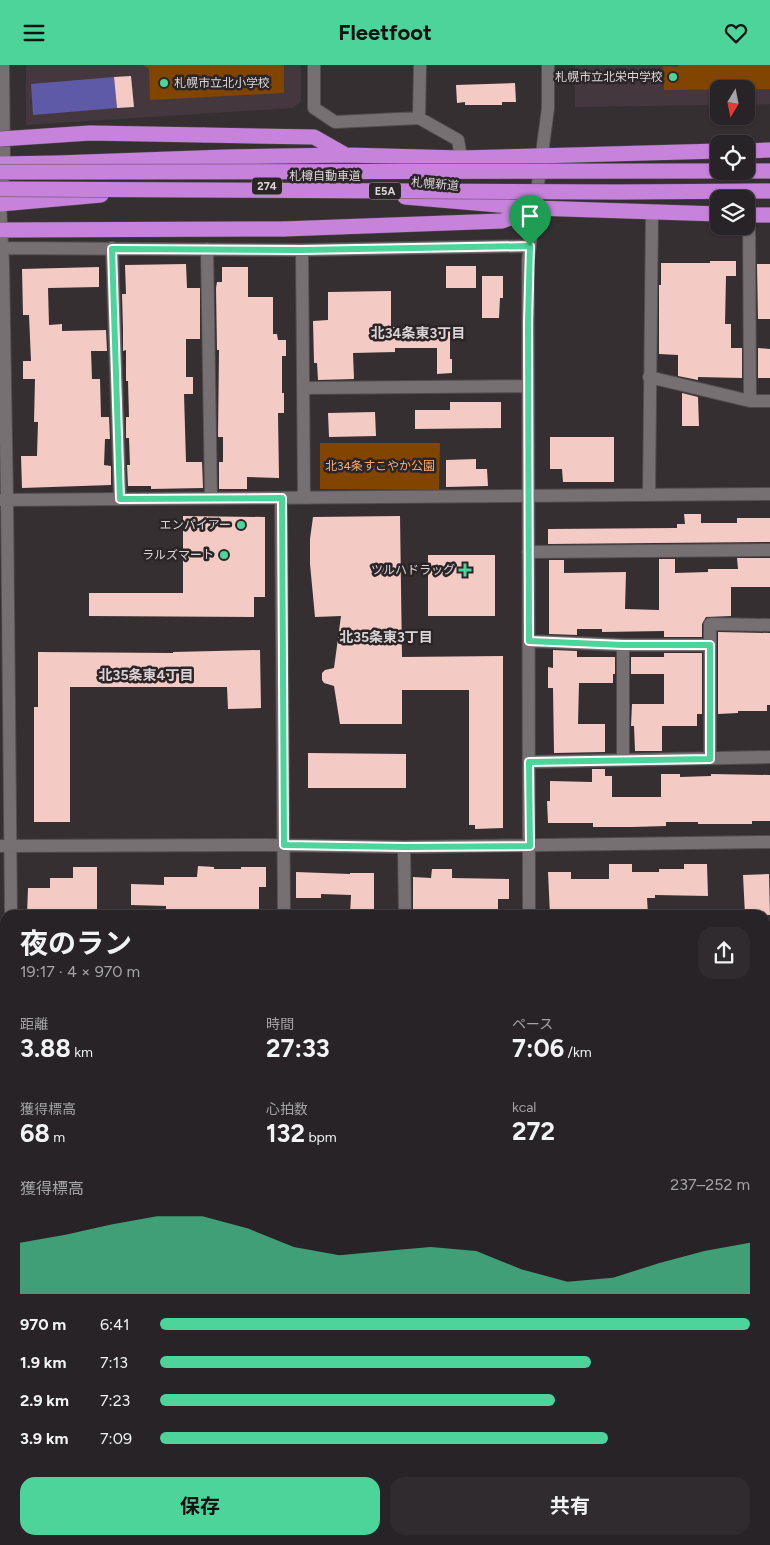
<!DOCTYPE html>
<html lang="ja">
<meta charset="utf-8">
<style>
:root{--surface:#282326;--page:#302b2e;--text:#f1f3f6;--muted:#a5a4a7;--line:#444043;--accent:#4cd49b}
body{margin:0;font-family:Figtree,"Noto Sans JP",sans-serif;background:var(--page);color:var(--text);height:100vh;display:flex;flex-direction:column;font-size:19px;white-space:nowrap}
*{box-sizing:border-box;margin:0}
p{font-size:16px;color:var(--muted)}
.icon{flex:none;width:28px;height:28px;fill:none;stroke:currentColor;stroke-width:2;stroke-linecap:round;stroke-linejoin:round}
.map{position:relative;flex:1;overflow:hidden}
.side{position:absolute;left:0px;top:845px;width:770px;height:635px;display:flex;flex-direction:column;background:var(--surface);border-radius:15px 15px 0 0;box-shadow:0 1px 4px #0004,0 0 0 1px var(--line)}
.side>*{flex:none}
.needle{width:32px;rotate:190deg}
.fabs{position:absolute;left:710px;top:15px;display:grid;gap:10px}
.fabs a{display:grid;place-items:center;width:45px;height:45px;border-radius:10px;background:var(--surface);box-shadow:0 1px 4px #0004,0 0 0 1px var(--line);font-size:25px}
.pin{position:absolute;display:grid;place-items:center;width:42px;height:42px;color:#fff;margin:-51px -21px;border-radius:50% 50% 50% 0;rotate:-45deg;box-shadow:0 0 5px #0007}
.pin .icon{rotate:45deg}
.round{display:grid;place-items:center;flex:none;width:52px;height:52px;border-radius:15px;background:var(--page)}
.headline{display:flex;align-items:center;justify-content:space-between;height:85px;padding:0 20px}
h1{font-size:28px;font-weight:700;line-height:38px}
.stats{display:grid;grid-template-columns:repeat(3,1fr);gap:8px;height:85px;padding:5px 20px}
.stats div{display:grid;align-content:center}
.stats b{font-size:25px;font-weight:700}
.stats small{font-size:14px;font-weight:400}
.stats p{font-size:14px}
.chart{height:140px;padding:10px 20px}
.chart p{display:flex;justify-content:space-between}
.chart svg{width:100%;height:90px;margin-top:5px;fill:var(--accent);opacity:.7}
.action{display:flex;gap:10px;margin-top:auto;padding:10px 20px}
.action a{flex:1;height:58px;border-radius:15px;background:var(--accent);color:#111;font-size:20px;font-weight:700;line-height:58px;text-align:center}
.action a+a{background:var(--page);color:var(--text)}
ul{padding:0 20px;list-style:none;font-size:16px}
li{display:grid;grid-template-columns:80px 60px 1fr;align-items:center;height:38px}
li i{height:12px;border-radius:6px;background:var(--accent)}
header{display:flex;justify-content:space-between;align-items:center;height:65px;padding:0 20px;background:var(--accent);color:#111;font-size:22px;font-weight:700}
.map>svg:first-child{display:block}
.built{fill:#44373d}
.green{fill:#824500}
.water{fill:#5e5aa8}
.building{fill:#f4cac5}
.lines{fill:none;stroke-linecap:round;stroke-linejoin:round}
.minor-casing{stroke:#524c4f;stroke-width:14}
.highway-casing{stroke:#524c4f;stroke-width:16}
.minor{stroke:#777073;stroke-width:12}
.highway{stroke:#c782dc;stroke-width:15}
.highway-bridge-casing{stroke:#524c4f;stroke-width:16;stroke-linecap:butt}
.highway-bridge{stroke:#c782dc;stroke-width:15}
.route-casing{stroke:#fff;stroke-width:10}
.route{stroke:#4cd49b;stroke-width:6}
.poi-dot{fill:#4cd49b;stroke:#2b2528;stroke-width:2}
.labels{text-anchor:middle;stroke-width:5;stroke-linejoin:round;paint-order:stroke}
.shield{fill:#2b2528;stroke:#a6a1a2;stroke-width:1}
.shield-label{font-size:11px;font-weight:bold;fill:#dad6d7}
.poi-label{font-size:12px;fill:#dad6d7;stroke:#2b2528;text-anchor:end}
.street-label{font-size:12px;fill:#dad6d7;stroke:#2b2528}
.park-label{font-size:12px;fill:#fbaf6e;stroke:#2b2528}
.neighbourhood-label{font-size:14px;font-weight:bold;fill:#d9d1d4;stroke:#2b2528}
</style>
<header><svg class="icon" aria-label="menu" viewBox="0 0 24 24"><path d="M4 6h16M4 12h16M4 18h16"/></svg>Fleetfoot<svg class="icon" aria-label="heart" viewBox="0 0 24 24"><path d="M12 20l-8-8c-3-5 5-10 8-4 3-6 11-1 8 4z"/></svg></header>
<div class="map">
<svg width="770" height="1480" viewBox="0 0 770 1480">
<rect width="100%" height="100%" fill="#362f32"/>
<path class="built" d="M26,0h275v36l-8,7 -267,17z
M575,0h195v39l-24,1v-16h-27v16l-144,2z
M0,1475l288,1v4h-288z"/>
<path class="green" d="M143,0h141v28l-134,7 -1,-31z
M678,0h92v24l-106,1 -1,-24 15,1z
M320,378h120l-1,47 -119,-1z"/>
<path class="water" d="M114,12l3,31 -84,7 -2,-31z"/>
<path class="building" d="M131,11l3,31 -17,1 -3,-31z
M515,18l1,19h-14v3h-37v-3l-8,1 -1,-18z
M710,196h26v15h-10l-1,48h6v24h11v30l-44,-1v3l-20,-4v-21l-19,-1v-69h2v-22h49z
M186,199l1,24h13v51h-14v38h7v17h-9l2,68h16l1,26 -52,1v-3h-23l-1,-21h3l-1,-27h-3v-21h3l-1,-36h-2v-31l-3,1v-22l-1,-35h4l-1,-29z
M757,199h13v55h-12z
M446,201h30v22h-30z
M99,202v20l-51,1 1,37 13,-1v7l44,-1 1,21h-16l1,28h8l1,38h8l1,22h-5l-1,26 7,1v19l-89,3 -1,-32h16l1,-34h-4l1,-43h-12v-18h8l-2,-46h-6l-1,-46z
M222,202h26v30h25v37h4l1,6h8v16h-4v37h2v20h-6l1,65 -32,-1v12h-28v-27h4v-25h-5l1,-87h-2l-1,-62 1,-6h5z
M482,211h21v22h-3l-1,20h-17z
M391,226v36h59v32h2v14l-15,1v-26h-42v4l-42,1 1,26 -36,1 -1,-17h-3l-1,-42 15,-1v-28z
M758,283l12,1v29h-12z
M682,328l16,4 1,29h-17z
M450,337h51v26l-86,1v-19h35z
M375,347l1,24 -47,1 -1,-24z
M550,372h64v45h-51l-1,-13h-12z
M476,394v10h11l1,17 -42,1v-27z
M684,449h17v9h36v-5h33v24l-222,2v-15l129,-1v-4h8z
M183,451l82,1v80h-11v20l-165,-1v-23h94z
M400,451l2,141 101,-1v172l-28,1v-4h-6v-135h-67v34h-62l-6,-38 -10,-3 -2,-3v-7l3,-3 9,-2 7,-52 -26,1 -5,-53v-25l3,-22z
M428,490h67v61h-67z
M737,493h33v29h-39v29l-25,1 -4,7v13h-38v-6l-62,1v-3h-25v6l-28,-1v-74h15v13l62,-1 -1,37 34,1v-51h16v14l33,-1v-3h30z
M718,567l52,1v72h-3v6h-29v2l-20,1z
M260,585l1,58 -33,1 -1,-22h-157v135h-36v-115h4v-55l135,1v-1z
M553,585l24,1v6h38v17h-2v9h-34l-1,41h27v28l-51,1 -1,-65h-5v-21l5,1z
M664,588h38v61h-5v12h-35v25h-27l-1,-25h-3l1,-22h32v-30h-33v-17h33z
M308,688l98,1v34h-98z
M592,704h13v7h7v21h49v-23h19v3l31,-1v-2l59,1v46h-18v3h-54v-2h-32v4l-34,1h-39v-4h-45l-1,-22h3v-20l42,1z
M609,799h23v8h27v-3h25v-5h23l1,32 -53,-1v3h-8l1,17h-98l-2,-43h23v7h38z
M198,801l16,1v2h27v-2h25v20h-7v28h-93v-9l-35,-1v-21l33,1v-8h33z
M73,802h24v48h-70l1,-27h22v-10h23z
M432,804h20v9l57,1v20h-11v16h-85v-38l18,1z
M296,807l54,2v-1h24v42h-24l1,-20 -30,-1v4h-25z
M769,809l1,41h-25l-2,-40z"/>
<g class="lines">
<g class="minor-casing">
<path id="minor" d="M3,0l1,99 -4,40 3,60 4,236 4,415
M314,0v43l21,14 84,-4 39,22 3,18
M419,53l1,-53
M749,150l1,186
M0,183l302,2 228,-4
M112,183l8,251
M207,184l4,249
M302,185l2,248
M649,312l101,24h20
M303,323l225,-2
M649,430l3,-283
M281,433l3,417
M0,435l770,-6
M528,487l242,-2
M529,576l94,4h87
M623,580v115
M710,693v-134l60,1
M529,697l241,-5
M0,781l266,-1 138,2 366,-5
M404,782l1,68
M529,850l-1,-655 20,-152v-43
M765,875h5
M0,902h5
M0,1012h5
M765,1015h5
M0,1121h5
M765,1132h5
M0,1240h5
M765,1242h5
M765,1354h5
M0,1459h5
M765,1466h5
M300,1475v5
M656,1475v5
M411,1480v-5
M529,1480v-5"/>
</g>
<g class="highway-casing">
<path id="highway" d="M203,70l111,2 30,17
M746,86l24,-1
M0,99l58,-1 169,-6 119,-2 115,3 258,-7
M746,106h24
M405,132l129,11 185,6
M0,139l101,-9
M746,150h24
M283,164l219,-8 29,-11"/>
</g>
<use href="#minor" class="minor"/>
<use href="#highway" class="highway"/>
<g class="highway-bridge-casing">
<path id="highway-bridge" d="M0,74l90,-6 113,2
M0,107l719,-1
M0,124l618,3 152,-1
M0,165l283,-1"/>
</g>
<use href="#highway-bridge" class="highway-bridge"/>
</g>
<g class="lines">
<g class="route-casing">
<path id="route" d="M530,181l-2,77 1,318 94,4h87v114l-181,3 1,84 -126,1 -120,-2 -2,-347 -162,1 -8,-250 190,1z"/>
</g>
<use href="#route" class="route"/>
</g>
<g class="poi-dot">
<circle cx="673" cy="12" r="5"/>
<circle cx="164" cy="18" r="5"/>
<circle cx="241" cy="460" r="5"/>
<circle cx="224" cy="490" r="5"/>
<path d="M462.5 497.5h5v5h5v5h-5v5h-5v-5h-5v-5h5z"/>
</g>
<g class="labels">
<g class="shield">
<rect x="252" y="112.5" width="30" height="17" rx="4"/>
<rect x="369" y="117.5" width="32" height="17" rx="4"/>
</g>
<g class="shield-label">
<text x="267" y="125">274</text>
<text x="385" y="130">E5A</text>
</g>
<g class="poi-label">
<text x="663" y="16">札幌市立北栄中学校</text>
<text x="174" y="22" text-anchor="start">札幌市立北小学校</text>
<text x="231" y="464">エンパイアー</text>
<text x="214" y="494">ラルズマート</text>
<text x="455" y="509">ツルハドラッグ</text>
</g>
<g class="street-label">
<text x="325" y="115">札樽自動車道</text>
<text transform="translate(435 119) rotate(5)" y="4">札幌新道</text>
</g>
<g class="park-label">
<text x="380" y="405">北34条すこやか公園</text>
</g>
<g class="neighbourhood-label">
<text x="418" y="273">北34条東3丁目</text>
<text x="386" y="577">北35条東3丁目</text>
<text x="146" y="615">北35条東4丁目</text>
</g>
</g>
</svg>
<div class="fabs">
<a><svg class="needle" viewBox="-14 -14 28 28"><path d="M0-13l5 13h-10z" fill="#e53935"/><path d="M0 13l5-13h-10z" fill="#a5a4a7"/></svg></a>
<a><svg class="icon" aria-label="locate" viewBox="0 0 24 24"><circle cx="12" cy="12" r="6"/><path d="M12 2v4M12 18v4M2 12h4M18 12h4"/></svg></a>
<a><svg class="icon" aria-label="layers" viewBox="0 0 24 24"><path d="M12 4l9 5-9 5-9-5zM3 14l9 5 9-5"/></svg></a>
</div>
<div class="pin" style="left:530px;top:181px;background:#1e9e55"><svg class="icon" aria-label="arrive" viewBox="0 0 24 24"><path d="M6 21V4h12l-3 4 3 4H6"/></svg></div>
<section class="side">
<div class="headline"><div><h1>夜のラン</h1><p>19:17 · 4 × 970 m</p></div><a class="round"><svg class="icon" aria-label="share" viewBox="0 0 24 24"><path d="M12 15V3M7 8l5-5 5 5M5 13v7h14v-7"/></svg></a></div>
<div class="stats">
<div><p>距離</p><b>3.88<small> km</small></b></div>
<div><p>時間</p><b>27:33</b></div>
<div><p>ペース</p><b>7:06<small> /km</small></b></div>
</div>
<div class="stats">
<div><p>獲得標高</p><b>68<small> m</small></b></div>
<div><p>心拍数</p><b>132<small> bpm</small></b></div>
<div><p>kcal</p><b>272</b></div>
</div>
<div class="chart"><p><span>獲得標高</span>237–252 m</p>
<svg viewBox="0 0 160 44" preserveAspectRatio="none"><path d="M0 44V19L10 15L20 10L30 6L40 6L50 12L60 21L70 25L80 23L90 21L100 23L110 32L120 38L130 36L140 29L150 23L160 19V44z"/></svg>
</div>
<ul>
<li><b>970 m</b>6:41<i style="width:100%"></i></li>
<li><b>1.9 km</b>7:13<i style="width:73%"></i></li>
<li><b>2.9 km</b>7:23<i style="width:67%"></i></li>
<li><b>3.9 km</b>7:09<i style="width:76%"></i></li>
</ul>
<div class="action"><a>保存</a><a>共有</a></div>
</section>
</div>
